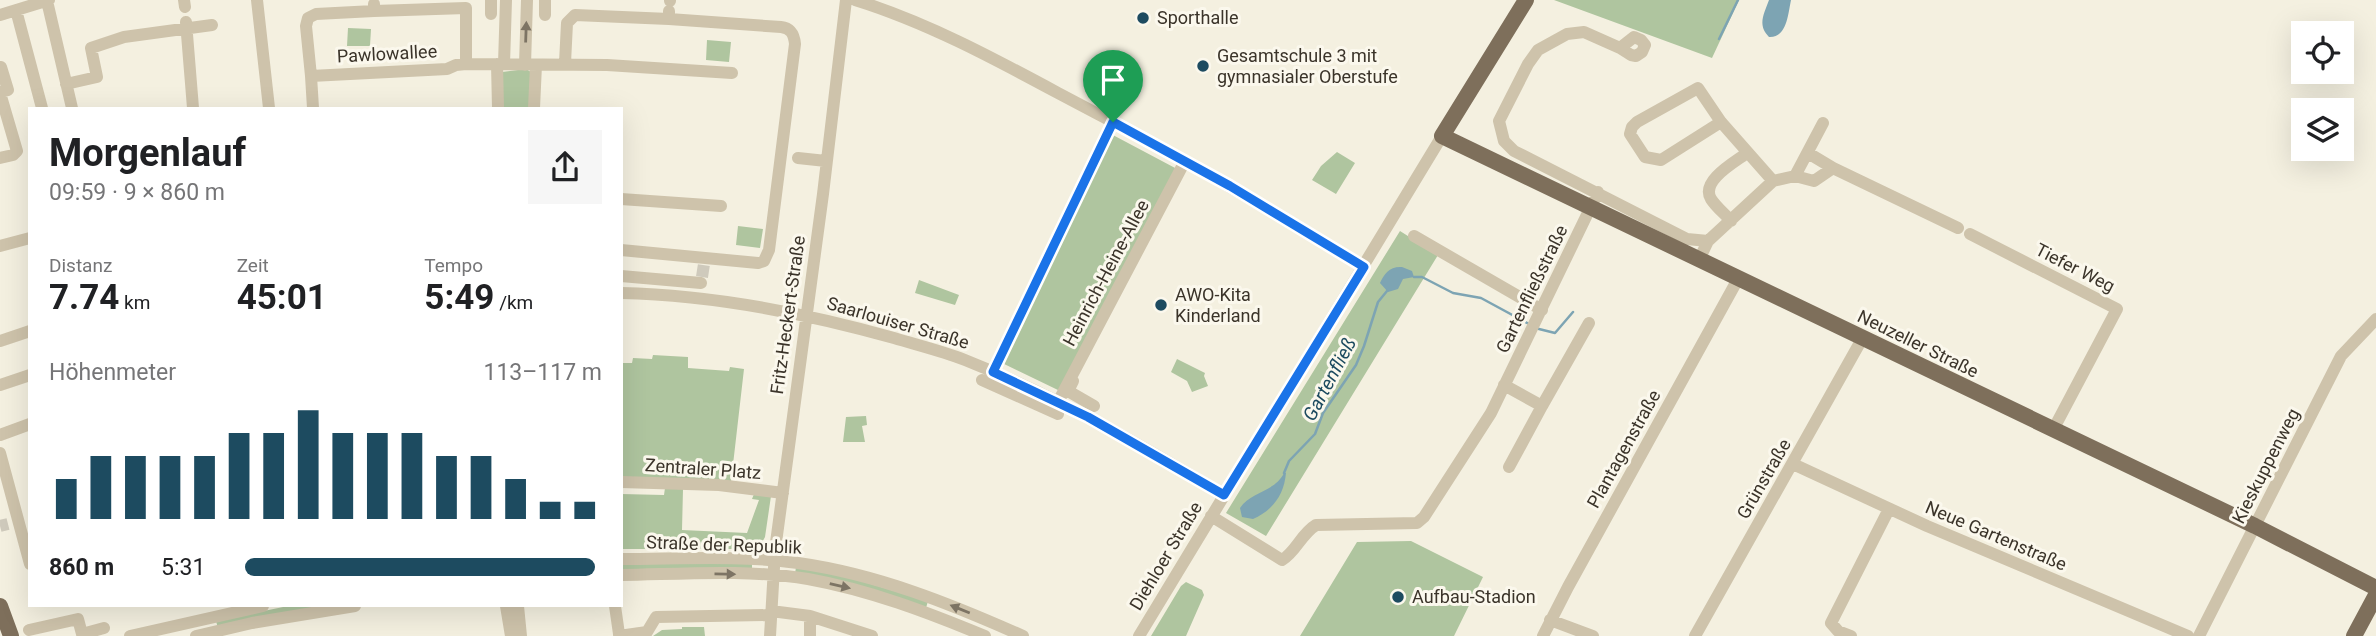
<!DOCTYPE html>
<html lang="de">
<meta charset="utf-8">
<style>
:root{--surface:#fff;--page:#f6f6f6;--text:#202124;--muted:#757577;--accent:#1d4b60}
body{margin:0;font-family:Roboto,sans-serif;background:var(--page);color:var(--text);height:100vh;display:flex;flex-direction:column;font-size:26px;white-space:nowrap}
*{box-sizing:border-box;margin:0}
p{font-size:23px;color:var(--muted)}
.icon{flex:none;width:38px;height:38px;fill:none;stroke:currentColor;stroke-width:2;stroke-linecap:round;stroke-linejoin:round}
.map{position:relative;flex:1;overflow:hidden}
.panel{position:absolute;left:28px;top:107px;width:595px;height:500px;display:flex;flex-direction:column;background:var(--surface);border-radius:0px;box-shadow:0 7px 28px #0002}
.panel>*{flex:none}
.tools{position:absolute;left:2291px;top:21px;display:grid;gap:14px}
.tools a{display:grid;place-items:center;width:63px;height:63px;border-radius:0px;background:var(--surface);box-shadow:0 7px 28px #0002;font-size:35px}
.pin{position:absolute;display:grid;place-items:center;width:60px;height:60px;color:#fff;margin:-72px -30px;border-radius:50% 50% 50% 0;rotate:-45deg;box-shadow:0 0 7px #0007}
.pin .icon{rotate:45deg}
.round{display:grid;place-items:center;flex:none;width:74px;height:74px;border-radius:0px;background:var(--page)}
.overview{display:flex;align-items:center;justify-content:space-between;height:119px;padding:0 21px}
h1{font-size:38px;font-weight:700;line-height:52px}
.metrics{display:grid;grid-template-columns:repeat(3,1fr);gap:10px;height:119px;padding:7px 21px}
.metrics div{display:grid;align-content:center}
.metrics b{font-size:35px;font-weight:700}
.metrics small{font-size:19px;font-weight:400}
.metrics p{font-size:19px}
.chart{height:196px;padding:14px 21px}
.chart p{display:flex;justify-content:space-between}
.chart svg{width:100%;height:126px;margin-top:7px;stroke:var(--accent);stroke-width:6}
ul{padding:0 21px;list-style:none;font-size:23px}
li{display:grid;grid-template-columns:112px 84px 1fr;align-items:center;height:52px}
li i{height:18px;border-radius:9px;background:var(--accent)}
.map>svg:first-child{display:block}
.green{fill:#afc59f}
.water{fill:#7da4b3}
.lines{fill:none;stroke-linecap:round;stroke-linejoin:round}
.stream{stroke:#7da4b3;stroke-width:2.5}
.minor-tunnel{stroke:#cfcabc;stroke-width:12;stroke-dasharray:12 6;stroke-linecap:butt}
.minor{stroke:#cec3ab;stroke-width:12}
.major{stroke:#7e6f5b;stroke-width:16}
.oneway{fill:#7d7464}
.route-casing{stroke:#fff;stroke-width:14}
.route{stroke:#1a73e8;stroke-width:9}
.poi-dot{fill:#1d4b60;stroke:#fbf8ed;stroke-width:2.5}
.labels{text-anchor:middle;stroke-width:6;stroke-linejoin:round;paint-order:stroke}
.poi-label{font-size:18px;fill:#3b342a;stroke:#fbf8ed;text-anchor:start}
.street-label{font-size:18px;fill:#3b342a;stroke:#fbf8ed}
.water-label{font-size:19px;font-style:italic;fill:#1d4b60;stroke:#fbf8ed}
</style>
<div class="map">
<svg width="2376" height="636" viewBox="0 0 2376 636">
<rect width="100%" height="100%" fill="#f4f0e0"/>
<path class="green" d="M1554,0h185l-27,58z
M348,28l23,1 -1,17h-23z
M707,40l24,2 -2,20 -23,-2z
M526,69l5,3v36h-30l1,-36z
M1111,134l66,35 -117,222 -60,-29z
M1337,152l18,11 -19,31 -24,-14 9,-14z
M738,226l25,3 -3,19 -24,-3z
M1400,231l38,24 -172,281 -40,-23z
M919,280l40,15 -4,10 -40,-12z
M653,355l35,2v11l41,3 1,-4 14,2 -13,113 -110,-4v-115h11l1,-5 19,1z
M1177,359l28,14 -1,3 4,10 -16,6 -5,-11 -16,-9z
M866,416l1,9 -5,1 3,16h-22l3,-25z
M665,488l18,1 -1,41 65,3 12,-33 -7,-1 2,-5 17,2 -6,41 -5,9 -15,3h-124v-55l43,1z
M1411,541l72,36 -29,59h-154l57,-94z
M752,563v7l-131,1v-7z
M796,567l38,6 94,28 -2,7 -131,-34z
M1186,582l16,8 2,5 -18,41h-35l30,-50z
M288,606h33l-103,22 -2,-7z
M682,627h22l1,9h-52l9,-6 20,-1z"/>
<path class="water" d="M1769,0h22c-3,14 -4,38 -22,37 -12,-12 -5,-23 0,-37z
M1402,267l10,4 2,6 -11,2 -5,10 -10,3 -8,-9c4,-9 10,-17 22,-16z
M1284,473h2c-2,22 -13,37 -33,46l-11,-2 -2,-9c11,-17 35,-16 44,-35z"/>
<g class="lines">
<path class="stream" d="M1719,39l19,-39
M1414,277h8l31,16 28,5 48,26
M1539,329l16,4 18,-21
M1284,473l5,-12 26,-27 8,-21 33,-48 8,-19 14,-44 9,-11"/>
<path class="minor-tunnel" d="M702,277l2,-13
M0,526l8,-2"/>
<path class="minor" d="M184,0l1,7
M257,0l12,108
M491,0v14
M855,0c71,22 138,58 203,93 104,54 206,112 306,174
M47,1l25,107
M670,1v-1
M374,4v7l92,-3v56
M16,10l26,98
M0,15l49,-15
M545,15v-15
M186,22l7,86
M1620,48l11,7 5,1 6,-4 3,-7 -4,-5 -7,-3 -14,11 -36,-16 -17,2 -29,16 -10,14 -29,57 5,20 10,10 173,88 21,2
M565,63l2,-40 8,-8 94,4
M497,64l1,44
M504,64l2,-64
M525,65l2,-65
M1,67l7,23 -7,2
M311,76l-5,-50 2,-8 8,-4 58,-3
M66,84l31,-7 -6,-29 33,-11 88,-12
M0,93l17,58 -4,4 -13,3
M313,108l-2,-32 136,-7 9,-4 10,-1 141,1 125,8
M534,108l2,-43
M1721,122l-60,38 -16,-3 -15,-23 2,-7 5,-5 61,-34 23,34 52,59
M1808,153l25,15
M798,158l28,3
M1795,176l28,-53
M621,199l100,7
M1731,221c-6,-7 -15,-14 -20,-22 -11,-18 24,-37 36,-46
M1970,234l147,75 -64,121
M1414,236l128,74
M0,246l30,-8
M621,250l137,13 6,-2 5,-11 26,-206c-1,-10 -4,-16 -14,-17l-112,-8v-8
M1699,260l9,-19 65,-60 22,-5 19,5 19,-13 125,60
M621,276l80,7
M621,293c92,2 184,20 273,45 23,7 48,13 71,22 91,36 176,85 259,135
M0,341l30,-10
M993,372l120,-250
M982,380l76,34
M1073,381l-5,10 26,15
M0,385l30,-10
M1504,385l38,21 -33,61
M1058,402l127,-241
M1542,406l47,-83
M0,435l30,-11
M0,453l30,111
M1793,464l134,62 261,110
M621,482l98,3 64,8
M1211,516l71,44c14,-8 19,-26 34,-35l101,-2 7,-6 67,-104 107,-221
M621,559c59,0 119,-4 177,4 79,11 153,41 225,73
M621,575c62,-1 126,-6 187,4 61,11 119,33 177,57
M506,606l5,30
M518,606l3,30
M615,606l4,28
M771,611l39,5
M1550,620l43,16
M29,630l49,-11 4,15 22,-6
M130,636l133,-30
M196,636l56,-13 103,-17
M619,636l28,-4 9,-15 115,-2
M770,636l5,-86 48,-356 23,-194
M810,636v-20l62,20
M1139,636l303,-500
M1543,636l25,-49 170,-308
M1695,636l167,-297
M1851,636l-13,-5 -7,-8 58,-114
M2199,636l142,-280 35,-37"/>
<path class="major" d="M1526,0l-84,136 813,390 121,62
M0,606l11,30
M2354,636l22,-41"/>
</g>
<defs><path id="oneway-solid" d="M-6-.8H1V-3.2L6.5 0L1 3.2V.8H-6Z" transform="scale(1.75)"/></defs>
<g class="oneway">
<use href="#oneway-solid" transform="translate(526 32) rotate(-88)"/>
<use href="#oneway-solid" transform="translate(725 574) rotate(1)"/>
<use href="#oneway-solid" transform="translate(840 586) rotate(13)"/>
<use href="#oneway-solid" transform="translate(960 609) rotate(-158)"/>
</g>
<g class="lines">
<g class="route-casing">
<path id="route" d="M1113,122l117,64 134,81 -140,228 -136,-78 -95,-45z"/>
</g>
<use href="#route" class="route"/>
</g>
<g class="poi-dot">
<circle cx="1143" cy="18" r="7"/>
<circle cx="1203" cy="66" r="7"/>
<circle cx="1161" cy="305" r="7"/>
<circle cx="1398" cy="597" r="7"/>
</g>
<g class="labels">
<g class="poi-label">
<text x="1157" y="24">Sporthalle</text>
<text x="1217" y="62">Gesamtschule 3 mit<tspan x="1217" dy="21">gymnasialer Oberstufe</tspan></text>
<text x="1175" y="301">AWO-Kita<tspan x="1175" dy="21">Kinderland</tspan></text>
<text x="1412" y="603">Aufbau-Stadion</text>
</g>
<g class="street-label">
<text transform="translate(387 54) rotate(-3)" y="6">Pawlowallee</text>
<text transform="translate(2075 268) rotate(27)" y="6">Tiefer Weg</text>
<text transform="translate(1106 273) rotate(-62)" y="6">Heinrich-Heine-Allee</text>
<text transform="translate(1532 289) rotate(-64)" y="6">Gartenfließstraße</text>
<text transform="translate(788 315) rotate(-82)" y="6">Fritz-Heckert-Straße</text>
<text transform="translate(898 323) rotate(16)" y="6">Saarlouiser Straße</text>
<text transform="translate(1918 344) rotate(26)" y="6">Neuzeller Straße</text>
<text transform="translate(1624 449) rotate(-61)" y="6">Plantagenstraße</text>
<text transform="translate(2266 466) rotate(-63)" y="6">Kieskuppenweg</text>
<text transform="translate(703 469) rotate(4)" y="6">Zentraler Platz</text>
<text transform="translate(1764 479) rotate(-60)" y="6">Grünstraße</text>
<text transform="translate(1996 536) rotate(23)" y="6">Neue Gartenstraße</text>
<text transform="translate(724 545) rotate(2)" y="6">Straße der Republik</text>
<text transform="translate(1166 556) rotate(-59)" y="6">Diehloer Straße</text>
</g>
<g class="water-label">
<text transform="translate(1329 379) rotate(-62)" y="7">Gartenfließ</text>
</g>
</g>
</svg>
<div class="tools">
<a><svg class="icon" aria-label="locate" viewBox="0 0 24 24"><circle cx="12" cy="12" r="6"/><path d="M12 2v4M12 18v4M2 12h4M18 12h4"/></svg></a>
<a><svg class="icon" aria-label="layers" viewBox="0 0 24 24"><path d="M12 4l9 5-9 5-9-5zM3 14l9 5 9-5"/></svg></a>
</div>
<div class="pin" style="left:1113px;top:122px;background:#1e9e55"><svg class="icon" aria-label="arrive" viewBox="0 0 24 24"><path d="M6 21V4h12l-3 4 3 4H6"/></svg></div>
<section class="panel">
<div class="overview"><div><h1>Morgenlauf</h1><p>09:59 · 9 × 860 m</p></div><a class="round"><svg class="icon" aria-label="share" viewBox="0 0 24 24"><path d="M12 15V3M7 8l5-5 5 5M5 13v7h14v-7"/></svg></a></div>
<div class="metrics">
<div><p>Distanz</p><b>7.74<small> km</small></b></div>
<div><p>Zeit</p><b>45:01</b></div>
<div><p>Tempo</p><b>5:49<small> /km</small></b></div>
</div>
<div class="chart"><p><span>Höhenmeter</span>113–117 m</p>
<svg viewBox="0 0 160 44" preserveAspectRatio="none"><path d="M5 44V30M15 44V22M25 44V22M35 44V22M45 44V22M55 44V14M65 44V14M75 44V6M85 44V14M95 44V14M105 44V14M115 44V22M125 44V22M135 44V30M145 44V38M155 44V38"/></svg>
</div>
<ul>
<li><b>860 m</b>5:31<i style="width:98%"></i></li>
</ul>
</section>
</div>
